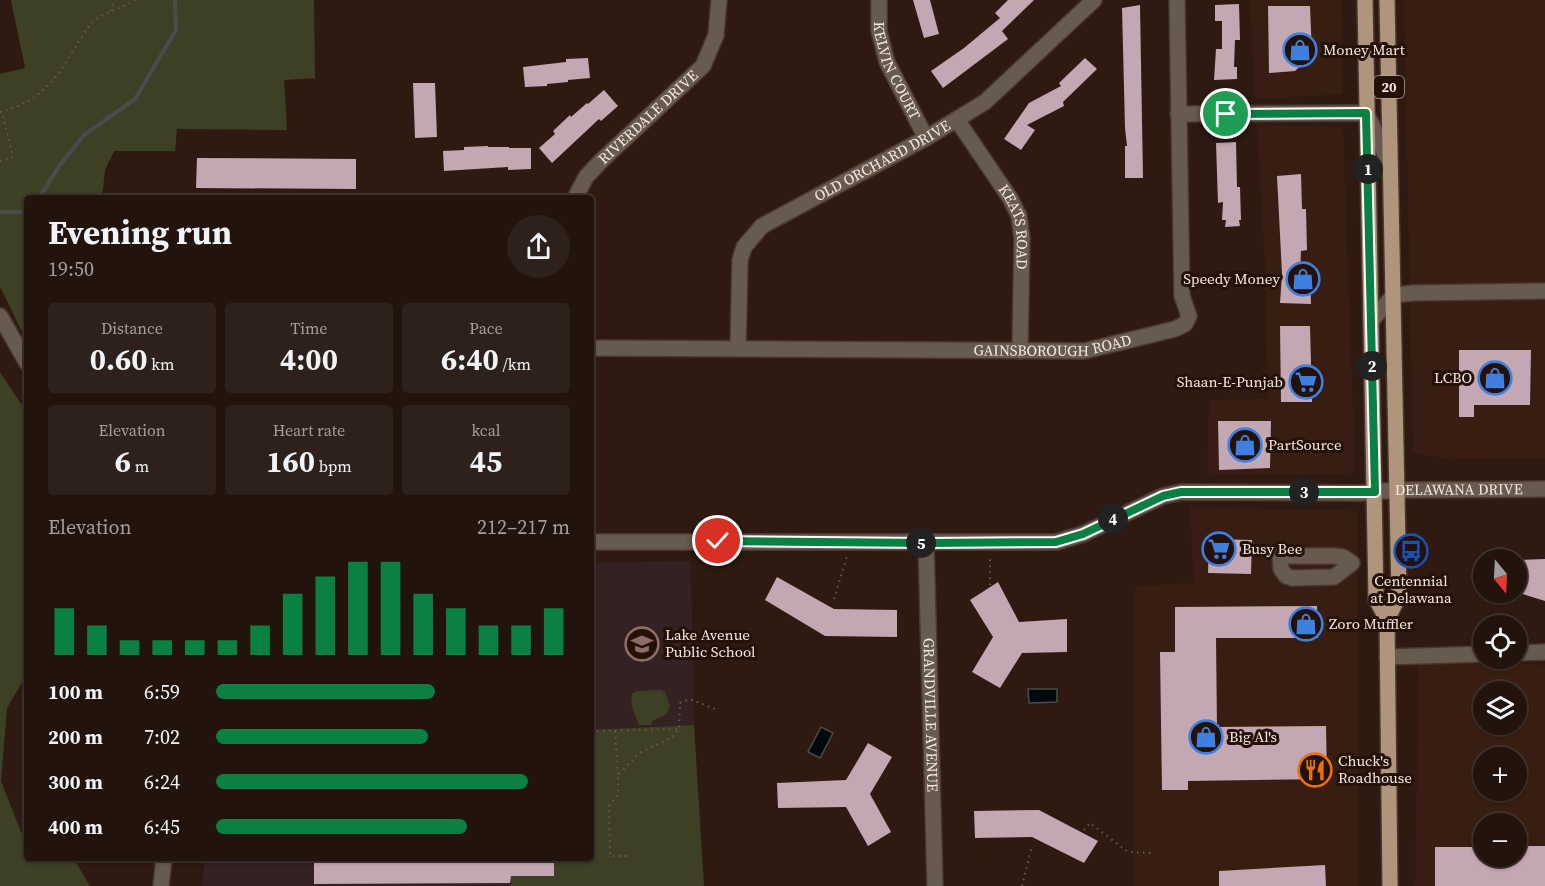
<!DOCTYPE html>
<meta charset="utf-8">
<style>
:root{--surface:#22140d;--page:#2e211b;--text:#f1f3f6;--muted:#a29e9d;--line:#3f332e;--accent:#0b8043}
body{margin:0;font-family:"Source Serif 4",serif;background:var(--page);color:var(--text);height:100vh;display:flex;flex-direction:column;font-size:22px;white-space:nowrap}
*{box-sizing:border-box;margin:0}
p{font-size:20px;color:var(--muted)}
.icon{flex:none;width:33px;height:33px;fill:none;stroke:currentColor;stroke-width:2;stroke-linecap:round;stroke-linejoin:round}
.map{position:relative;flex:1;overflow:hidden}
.details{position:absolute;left:24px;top:195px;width:570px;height:666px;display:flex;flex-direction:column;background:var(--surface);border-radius:6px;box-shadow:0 2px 4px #0004,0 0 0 2px var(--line)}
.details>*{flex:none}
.needle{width:39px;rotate:162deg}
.buttons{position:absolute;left:1473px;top:549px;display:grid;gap:12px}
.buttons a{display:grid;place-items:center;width:54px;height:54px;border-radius:50%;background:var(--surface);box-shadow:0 2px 4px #0004,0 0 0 2px var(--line);font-size:30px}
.pin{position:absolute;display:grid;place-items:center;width:51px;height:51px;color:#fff;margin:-26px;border:3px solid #fff;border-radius:50%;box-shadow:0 2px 6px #0007}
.km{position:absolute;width:30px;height:30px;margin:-15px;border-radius:50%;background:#222;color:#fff;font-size:16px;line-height:30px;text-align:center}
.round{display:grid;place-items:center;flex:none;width:63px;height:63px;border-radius:32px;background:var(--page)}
.headline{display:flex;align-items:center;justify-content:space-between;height:102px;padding:0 24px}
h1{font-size:33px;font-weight:700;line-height:45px}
.figures{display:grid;grid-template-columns:repeat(3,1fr);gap:9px;height:102px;padding:6px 24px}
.figures div{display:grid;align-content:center;border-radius:6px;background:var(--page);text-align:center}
.figures b{font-size:30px;font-weight:700}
.figures small{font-size:16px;font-weight:400}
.figures p{font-size:16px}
.chart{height:168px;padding:12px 24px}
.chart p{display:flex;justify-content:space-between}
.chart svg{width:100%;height:108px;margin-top:6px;stroke:var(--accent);stroke-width:6}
ul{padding:0 24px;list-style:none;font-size:20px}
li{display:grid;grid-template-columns:96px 72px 1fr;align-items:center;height:45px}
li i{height:15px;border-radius:8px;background:var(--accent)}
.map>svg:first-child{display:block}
.built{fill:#381e12;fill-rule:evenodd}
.education{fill:#342122}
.green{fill:#3d4025}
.water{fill:#00090d;stroke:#4a4c4c;stroke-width:1.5}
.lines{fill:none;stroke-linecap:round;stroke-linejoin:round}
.stream{stroke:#4a4c4c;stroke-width:4}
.building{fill:#c3a7b2}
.minor-casing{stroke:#4a372e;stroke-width:18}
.major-casing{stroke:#4a372e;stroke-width:18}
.path{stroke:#6b5950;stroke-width:2;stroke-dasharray:1.5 4.5;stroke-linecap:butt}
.minor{stroke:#675a4e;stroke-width:15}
.major{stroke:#af957b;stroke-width:15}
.route-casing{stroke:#fff;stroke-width:12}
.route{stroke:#0b8043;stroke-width:8}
.labels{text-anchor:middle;stroke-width:6;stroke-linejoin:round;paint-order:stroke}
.shield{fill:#241108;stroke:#b6a79f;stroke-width:1.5}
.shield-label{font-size:14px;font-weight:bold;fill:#f5e7e0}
.poi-label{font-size:15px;fill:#f5e7e0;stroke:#241108;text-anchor:start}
.street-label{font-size:15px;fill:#f5e7e0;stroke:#241108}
</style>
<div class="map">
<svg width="1545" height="886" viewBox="0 0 1545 886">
<rect width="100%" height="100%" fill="#2e1a11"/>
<path class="built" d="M1250,0h91l2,94 -88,5z
M1404,0h141v458l-95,1 -37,-6z
M1257,124l86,3 12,343h-6l-1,4 -141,1 2,-75 59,-1 -3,-133z
M1190,507l167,4 1,375h-225l2,-300 59,-3z
M1419,660l126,5v221h-130zM1484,692h32v32h-32zM1484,758h32v32h-32zM1484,824h32v32h-32z"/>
<path class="education" d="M691,561l3,164 -103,5v-167z
M204,858h307v28h-308z"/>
<path class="green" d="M11,0h303l1,78 -31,2 3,50 -110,-1 -2,22h-61l-9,19 -3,28h-75v144l-27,-55v-213l25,-6z
M0,372l27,41v261l-20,34 -6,73 26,66v11h34l14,3 15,25h-90z
M661,690l4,2 5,14 -4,9 -14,6 -1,4h-12c-3,-10 -11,-20 -6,-32l4,-2z
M694,725l10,161h-193v-28h80v-128z"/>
<path class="water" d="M1028,689h29v13l-28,1z
M821,727l12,6 -13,25 -12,-6z"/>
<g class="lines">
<path class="stream" d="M39,198l20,-32 25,-31 51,-36 41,-69 -1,-30
M1,212h26"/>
</g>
<path class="building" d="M913,0h17l9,34 -15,4z
M1008,0h26l-32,31 6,8 -65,49 -12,-17 33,-23 36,-30 -5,-5z
M1239,4l1,36h-5l-1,27h3v12l-23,1 2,-31h6v-28h-7v-16z
M1140,5l3,173h-18v-32h2l-2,-18 -3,-120z
M1268,6h42l2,49 -17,16 -26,2z
M588,58l2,20 -22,2v2l-21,2v2l-22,1 -2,-20 43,-5v-3z
M1085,58l12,11 -34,33 1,4 -37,19 8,5 -14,20 -17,-11 25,-36 32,-17 -2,-3z
M413,83h22l2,54 -22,1z
M604,90l14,16 -17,15 -2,-2 -47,44 -13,-15 16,-14 -2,-3 17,-16 1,2 16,-14 1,1z
M1236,142l1,45h3l1,33h-2l1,6 -15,1 1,-7h-4l1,-18 -5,1 -2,-60z
M488,146v1h21v1h22v21l-23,1v-3l-64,4 -1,-20 21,-1v-3z
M197,158l159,1v30l-160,-1z
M1301,174l1,35h4l1,41 -6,1 -1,23 10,1 1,29 -31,-1 2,-29 -5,-98z
M1280,326h30l2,76h-31z
M1459,350h72l-1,55h-56v12h-15z
M1218,421h53l-1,47 -51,2z
M1209,539l43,1 -1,34 -43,-1z
M1545,559v42l-29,-9v-32z
M777,577l57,32 63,1v27l-72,-1 -60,-36z
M998,582l21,40 48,-3v33l-45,1 -22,35 -28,-16 21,-35 -23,-37z
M1317,606l1,32h-102l1,89 109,-1 1,53 -139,2v9h-26l-2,-138h15v-45z
M868,743l24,14 -22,37 21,38 -23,14 -22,-39 -68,1 -1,-25 69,-3z
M1039,810l59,31 -14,22 -52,-26 -57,1 -1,-27z
M1516,846h29v40h-110v-39h49v9h32z
M314,858h238l2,2v16h-43l-1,7 -196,1z
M1325,865l1,21h-107v-15z"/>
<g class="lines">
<g class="minor-casing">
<g id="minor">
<path id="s1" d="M879,0v31l8,31 39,76"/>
<path d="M1178,114l188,-1 14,28 9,25"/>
<path id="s2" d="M957,120l53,78 9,18 3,22 -2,113"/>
<path id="s3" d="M575,198l11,-21 16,-17 101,-94 13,-31 3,-35"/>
<path d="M0,316l27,47"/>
<path d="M1371,321l23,-26 20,-2 131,-2"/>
<path id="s4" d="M591,348l493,3 91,-22 10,-5 4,-8 -7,-20 -5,-296"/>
<path id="s5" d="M738,349l2,-89 4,-13 18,-21 164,-88 59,-36 109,-102"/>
<path id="s6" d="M591,542h465l27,-8 80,-38 18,-4 180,1 36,-3 148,-1"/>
<path id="s7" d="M926,543l9,343"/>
<path d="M1280,556h54l9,1 9,6 -18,14 -41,1 -7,-2 -5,-7z"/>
<path d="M1516,653l29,-1"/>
<path d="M1387,657l97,-3"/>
<path d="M161,886l3,-28"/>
</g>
</g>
<g class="major-casing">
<path id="major" d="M1365,0l11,599 11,21 3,266
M1387,620l12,-24 -12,-596"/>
</g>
<path class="path" d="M110,11l5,-11
M0,112c40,-10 55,-32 75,-64 5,-8 10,-17 16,-24 12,-13 30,-14 44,-24
M0,161l13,-4 -11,-45
M990,585v-30
M834,599l13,-43
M591,731l88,-2
M615,731l3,44
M1084,830l6,-7 38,29 24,1
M626,856h-16l-1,-50 9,-11v-20l21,-22 32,-15 8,-9 1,-26 10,-4 25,10
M1022,886l9,-37"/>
<use href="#minor" class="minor"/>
<use href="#major" class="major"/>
</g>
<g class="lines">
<g class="route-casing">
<path id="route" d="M718,541l208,2 130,-1 27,-8 80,-38 18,-4h194l-9,-379 -140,1"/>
</g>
<use href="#route" class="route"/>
</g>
<defs>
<g id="shop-ring" transform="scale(1.725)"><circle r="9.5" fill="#241108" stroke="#3f7fe0" stroke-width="1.5"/><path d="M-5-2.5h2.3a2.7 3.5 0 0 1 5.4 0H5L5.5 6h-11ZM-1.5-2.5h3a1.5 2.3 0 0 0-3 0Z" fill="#3f7fe0"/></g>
<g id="supermarket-ring" transform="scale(1.725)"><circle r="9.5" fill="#241108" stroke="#3f7fe0" stroke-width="1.5"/><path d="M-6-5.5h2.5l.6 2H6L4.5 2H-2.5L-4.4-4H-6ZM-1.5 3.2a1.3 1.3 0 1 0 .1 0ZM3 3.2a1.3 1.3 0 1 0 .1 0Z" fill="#3f7fe0"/></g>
<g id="bus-ring" transform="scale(1.725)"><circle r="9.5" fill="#241108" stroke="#1a4fb4" stroke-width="1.5"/><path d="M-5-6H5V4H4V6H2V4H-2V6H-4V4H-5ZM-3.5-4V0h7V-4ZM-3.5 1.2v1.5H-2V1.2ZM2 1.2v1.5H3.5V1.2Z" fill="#1a4fb4"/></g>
<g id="school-ring" transform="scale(1.725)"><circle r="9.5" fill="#241108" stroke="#8d6e63" stroke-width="1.5"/><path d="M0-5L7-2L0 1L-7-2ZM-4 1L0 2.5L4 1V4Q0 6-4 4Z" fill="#8d6e63"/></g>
<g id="restaurant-ring" transform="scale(1.725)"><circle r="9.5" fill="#241108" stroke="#e8710a" stroke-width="1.5"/><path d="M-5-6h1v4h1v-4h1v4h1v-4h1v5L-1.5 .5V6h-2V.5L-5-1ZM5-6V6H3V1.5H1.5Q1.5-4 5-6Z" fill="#e8710a"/></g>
</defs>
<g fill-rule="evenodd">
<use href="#shop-ring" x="1300" y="50"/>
<use href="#shop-ring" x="1303" y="279"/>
<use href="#shop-ring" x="1495" y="378"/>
<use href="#supermarket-ring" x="1306" y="382"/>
<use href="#shop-ring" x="1245" y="445"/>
<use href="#supermarket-ring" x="1219" y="549"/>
<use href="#bus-ring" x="1411" y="551"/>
<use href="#shop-ring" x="1306" y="624"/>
<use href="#school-ring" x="642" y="644"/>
<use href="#shop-ring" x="1206" y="737"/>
<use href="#restaurant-ring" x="1315" y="770"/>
</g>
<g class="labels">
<rect class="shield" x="1374" y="76" width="30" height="22" rx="4.5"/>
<g class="shield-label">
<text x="1389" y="92">20</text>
</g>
<g class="poi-label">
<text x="1323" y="55">Money Mart</text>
<text x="1280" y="284" text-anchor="end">Speedy Money</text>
<text x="1472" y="383" text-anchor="end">LCBO</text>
<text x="1283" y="387" text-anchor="end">Shaan-E-Punjab</text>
<text x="1268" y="450">PartSource</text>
<text x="1242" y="554">Busy Bee</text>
<text x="1411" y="586" text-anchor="middle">Centennial<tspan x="1411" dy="17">at Delawana</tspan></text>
<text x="1329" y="629">Zoro Muffler</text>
<text x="665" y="640">Lake Avenue<tspan x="665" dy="17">Public School</tspan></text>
<text x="1229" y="742">Big Al's</text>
<text x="1338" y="766">Chuck's<tspan x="1338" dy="17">Roadhouse</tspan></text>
</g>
<g class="street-label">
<text dy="5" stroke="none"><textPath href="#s1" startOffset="74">KELVIN COURT</textPath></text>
<text dy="5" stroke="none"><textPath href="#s3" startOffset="110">RIVERDALE DRIVE</textPath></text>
<text dy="5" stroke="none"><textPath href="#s5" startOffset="267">OLD ORCHARD DRIVE</textPath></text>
<text dy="5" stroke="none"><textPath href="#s2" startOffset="124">KEATS ROAD</textPath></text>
<text dy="5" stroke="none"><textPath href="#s4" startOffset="462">GAINSBOROUGH ROAD</textPath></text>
<text dy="5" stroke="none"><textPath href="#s6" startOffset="878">DELAWANA DRIVE</textPath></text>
<text dy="5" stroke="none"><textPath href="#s7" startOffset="172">GRANDVILLE AVENUE</textPath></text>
</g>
</g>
</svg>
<div class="buttons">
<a><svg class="needle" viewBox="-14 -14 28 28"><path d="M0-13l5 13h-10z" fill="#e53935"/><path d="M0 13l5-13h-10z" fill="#a29e9d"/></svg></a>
<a><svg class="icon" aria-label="locate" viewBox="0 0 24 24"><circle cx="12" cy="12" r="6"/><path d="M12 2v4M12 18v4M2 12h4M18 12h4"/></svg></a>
<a><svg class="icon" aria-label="layers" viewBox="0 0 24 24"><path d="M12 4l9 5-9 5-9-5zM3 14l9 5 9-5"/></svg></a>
<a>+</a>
<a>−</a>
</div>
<div class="pin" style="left:1226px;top:114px;background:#1e9e55"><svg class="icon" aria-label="arrive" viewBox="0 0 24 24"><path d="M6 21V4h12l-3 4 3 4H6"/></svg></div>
<div class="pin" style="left:718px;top:541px;background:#d93025"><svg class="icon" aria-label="check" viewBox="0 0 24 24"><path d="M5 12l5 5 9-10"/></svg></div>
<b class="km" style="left:1368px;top:169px">1</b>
<b class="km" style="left:1372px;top:366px">2</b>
<b class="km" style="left:1304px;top:492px">3</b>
<b class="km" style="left:1113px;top:519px">4</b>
<b class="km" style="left:921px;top:543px">5</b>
<section class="details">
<div class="headline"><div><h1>Evening run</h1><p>19:50</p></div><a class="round"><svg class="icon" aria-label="share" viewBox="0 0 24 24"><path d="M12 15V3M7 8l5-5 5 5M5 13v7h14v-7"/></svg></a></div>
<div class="figures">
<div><p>Distance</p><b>0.60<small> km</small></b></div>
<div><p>Time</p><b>4:00</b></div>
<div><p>Pace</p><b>6:40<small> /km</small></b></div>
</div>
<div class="figures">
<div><p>Elevation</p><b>6<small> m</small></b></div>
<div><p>Heart rate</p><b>160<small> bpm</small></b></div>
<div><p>kcal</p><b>45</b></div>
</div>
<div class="chart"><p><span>Elevation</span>212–217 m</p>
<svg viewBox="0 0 160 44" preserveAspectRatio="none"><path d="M5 44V25M15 44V32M25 44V38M35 44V38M45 44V38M55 44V38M65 44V32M75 44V19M85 44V12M95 44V6M105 44V6M115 44V19M125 44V25M135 44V32M145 44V32M155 44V25"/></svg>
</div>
<ul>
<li><b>100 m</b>6:59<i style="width:62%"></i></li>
<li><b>200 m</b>7:02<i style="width:60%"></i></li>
<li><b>300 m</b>6:24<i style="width:88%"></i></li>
<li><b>400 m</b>6:45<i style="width:71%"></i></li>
</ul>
</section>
</div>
